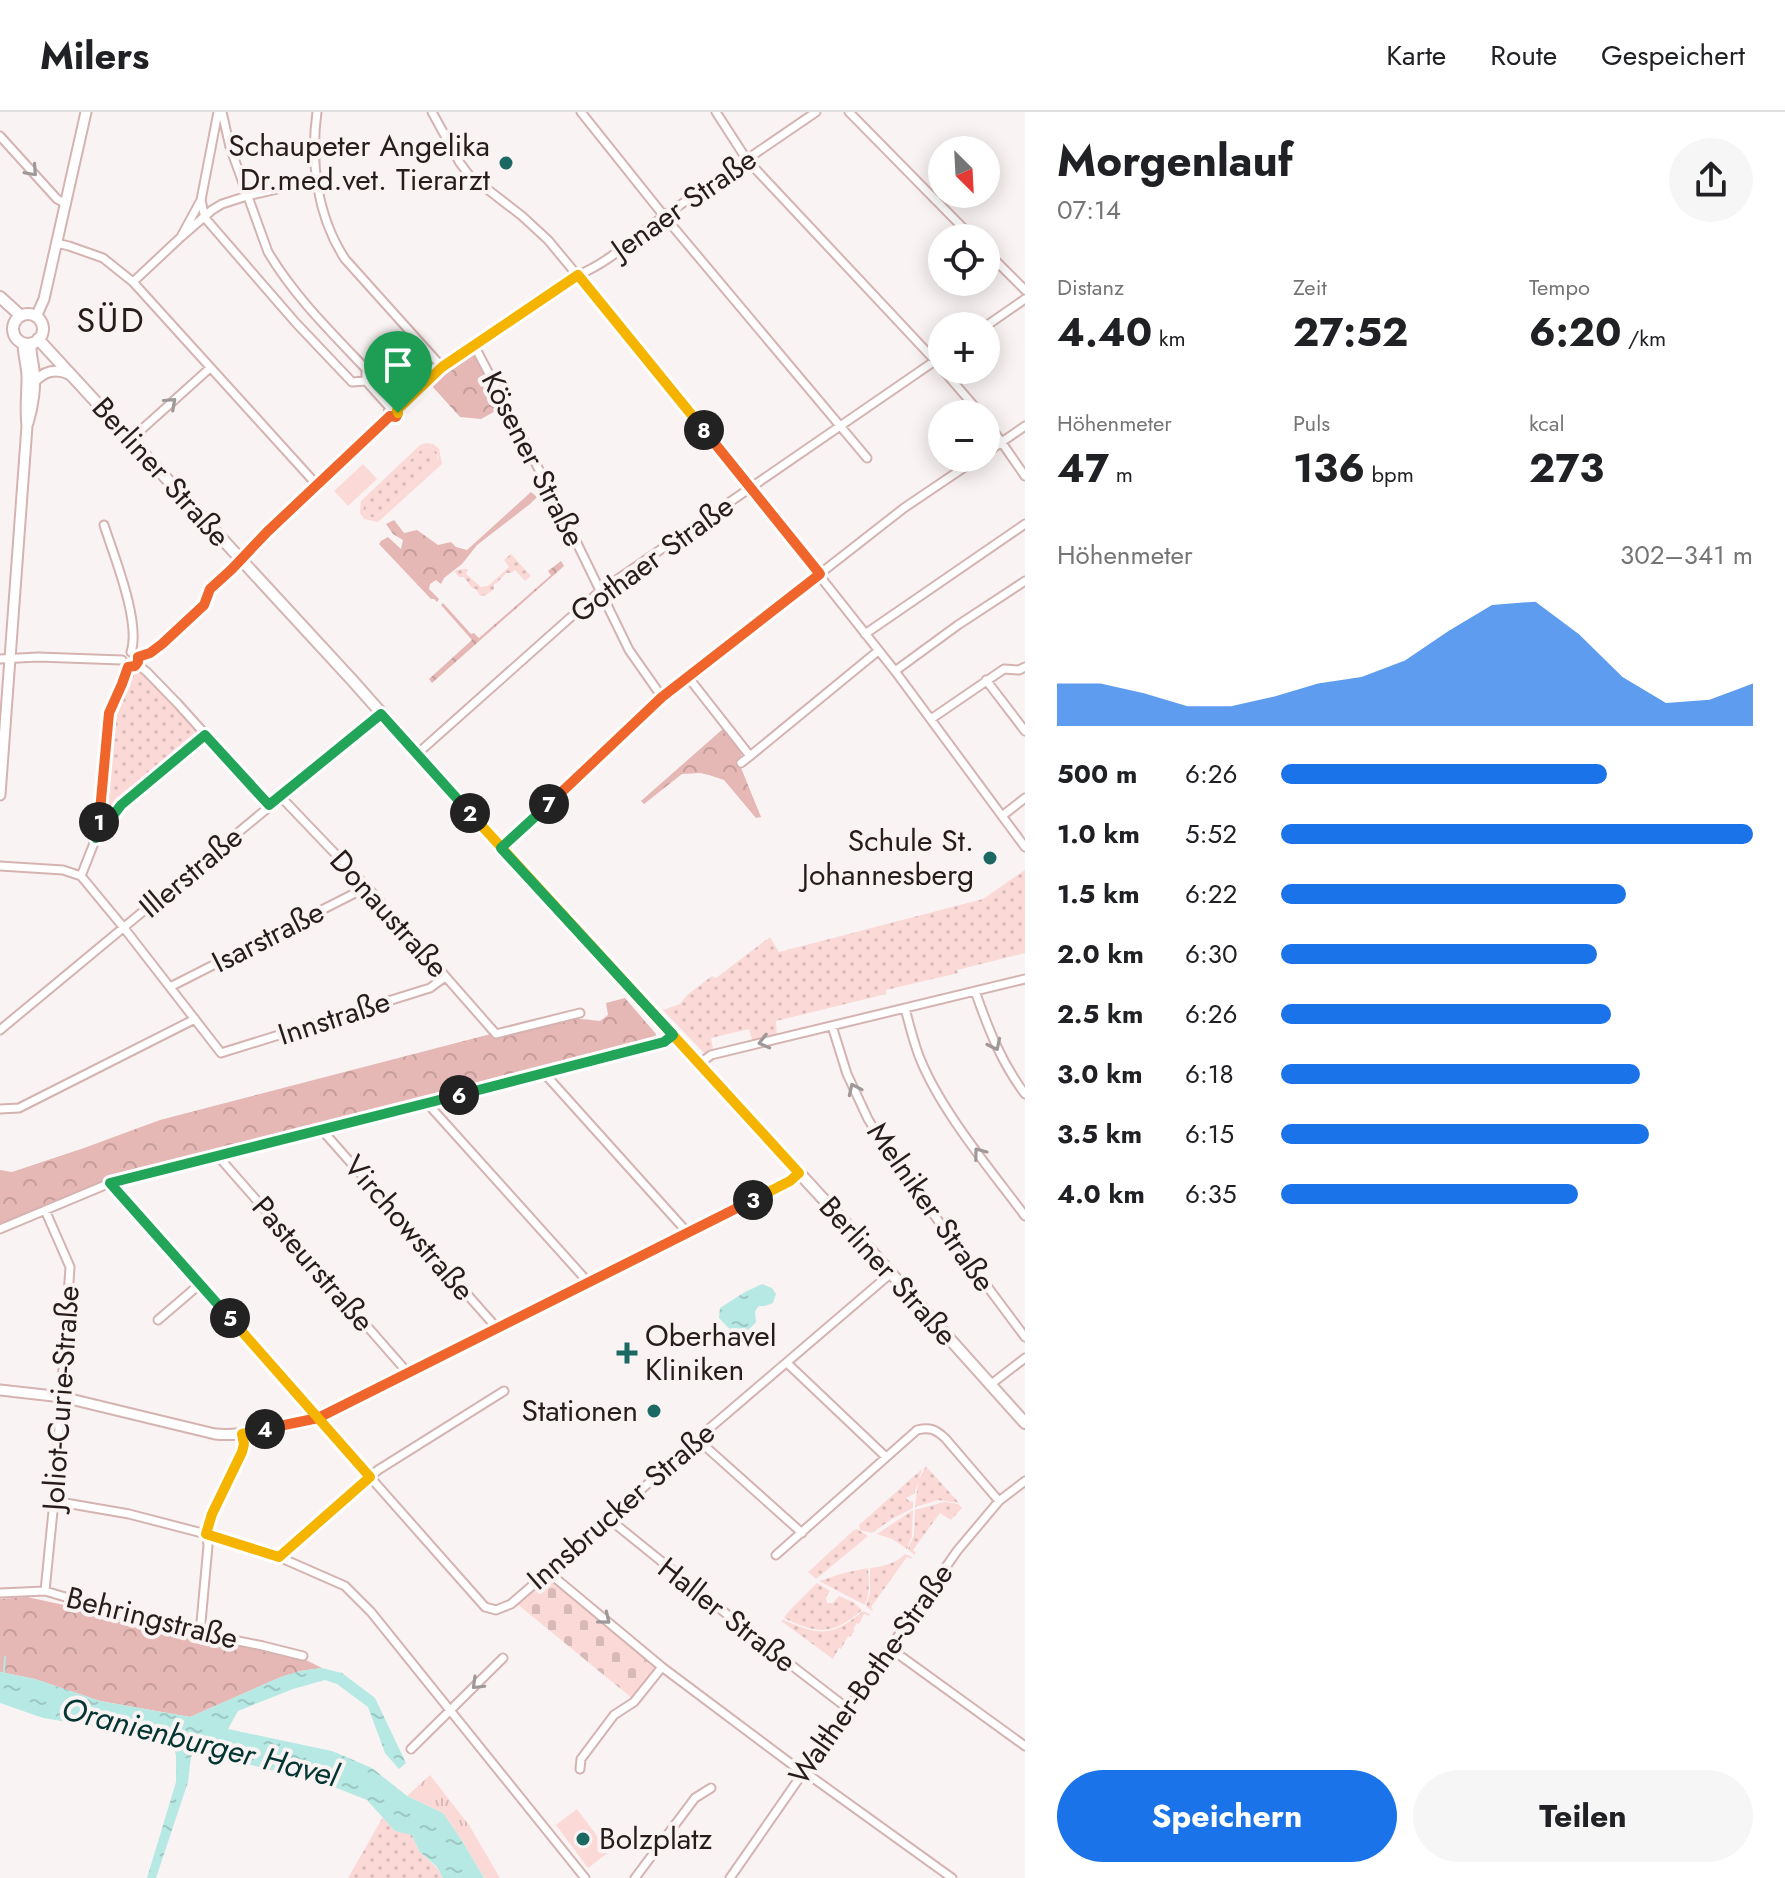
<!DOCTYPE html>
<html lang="de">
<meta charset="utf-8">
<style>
:root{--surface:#fff;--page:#f6f6f6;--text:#202124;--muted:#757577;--line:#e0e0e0;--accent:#1a73e8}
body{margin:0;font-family:Jost,sans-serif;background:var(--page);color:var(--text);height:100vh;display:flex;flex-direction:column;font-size:30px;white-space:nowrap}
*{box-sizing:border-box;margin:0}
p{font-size:26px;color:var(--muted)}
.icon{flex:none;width:44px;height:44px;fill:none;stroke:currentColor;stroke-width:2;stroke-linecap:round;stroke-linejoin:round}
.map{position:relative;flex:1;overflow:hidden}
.side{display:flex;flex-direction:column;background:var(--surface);width:760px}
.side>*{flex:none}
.needle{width:52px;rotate:156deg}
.controls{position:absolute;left:928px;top:24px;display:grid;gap:16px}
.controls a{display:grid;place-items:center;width:72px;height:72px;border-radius:50%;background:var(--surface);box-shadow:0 4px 20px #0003;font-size:40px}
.pin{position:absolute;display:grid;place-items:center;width:68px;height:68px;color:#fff;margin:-82px -34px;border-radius:50% 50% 50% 0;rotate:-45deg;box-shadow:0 0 8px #0007}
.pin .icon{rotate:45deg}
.km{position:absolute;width:40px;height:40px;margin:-20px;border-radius:50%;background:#222;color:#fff;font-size:22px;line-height:40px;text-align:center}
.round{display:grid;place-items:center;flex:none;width:84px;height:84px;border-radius:42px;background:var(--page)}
.headline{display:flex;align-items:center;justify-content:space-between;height:136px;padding:0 32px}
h1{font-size:44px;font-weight:700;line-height:60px}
.figures{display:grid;grid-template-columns:repeat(3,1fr);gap:12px;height:136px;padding:8px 32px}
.figures div{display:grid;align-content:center}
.figures b{font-size:40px;font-weight:700}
.figures small{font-size:22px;font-weight:400}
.figures p{font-size:22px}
.chart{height:224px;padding:16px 32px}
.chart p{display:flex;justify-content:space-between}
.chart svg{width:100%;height:144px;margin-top:8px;fill:var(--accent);opacity:.7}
.cta{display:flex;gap:16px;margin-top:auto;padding:16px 32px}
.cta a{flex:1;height:92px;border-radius:48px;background:var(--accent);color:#fff;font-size:32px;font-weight:700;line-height:92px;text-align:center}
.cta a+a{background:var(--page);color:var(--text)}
ul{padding:0 32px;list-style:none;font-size:26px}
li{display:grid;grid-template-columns:128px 96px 1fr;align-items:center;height:60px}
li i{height:20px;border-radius:10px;background:var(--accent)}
header{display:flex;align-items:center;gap:48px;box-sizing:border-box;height:112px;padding:0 40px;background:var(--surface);border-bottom:2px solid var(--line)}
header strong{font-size:38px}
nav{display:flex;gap:44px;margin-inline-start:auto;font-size:28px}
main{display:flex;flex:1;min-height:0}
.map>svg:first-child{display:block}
.grass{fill:url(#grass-dots)}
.forest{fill:url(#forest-crowns)}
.cemetery{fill:url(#cemetery-stones)}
.park{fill:url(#park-tufts)}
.garden{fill:#fbd9d7;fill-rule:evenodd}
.water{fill:url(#water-ripples)}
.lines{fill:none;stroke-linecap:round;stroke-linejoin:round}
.stream{stroke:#b6e9e4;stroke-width:2}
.minor-casing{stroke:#d4b3b1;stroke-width:11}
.tertiary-casing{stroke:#d4b3b1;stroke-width:13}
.secondary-casing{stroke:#d4b3b1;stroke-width:14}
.minor{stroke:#fff;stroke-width:7}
.tertiary{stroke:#fff;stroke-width:9}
.secondary{stroke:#fff;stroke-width:10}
.oneway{stroke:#9e9998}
.split-1-casing{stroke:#fff;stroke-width:16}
.split-2-casing{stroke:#fff;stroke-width:16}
.split-3-casing{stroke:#fff;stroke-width:16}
.split-4-casing{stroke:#fff;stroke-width:16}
.split-5-casing{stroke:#fff;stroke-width:16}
.split-6-casing{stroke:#fff;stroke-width:16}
.split-7-casing{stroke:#fff;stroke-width:16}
.split-8-casing{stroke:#fff;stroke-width:16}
.split-9-casing{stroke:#fff;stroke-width:16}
.split-1{stroke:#f0652b;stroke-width:10}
.split-2{stroke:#22a559;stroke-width:10}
.split-3{stroke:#f5b400;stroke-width:10}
.split-4{stroke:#f0652b;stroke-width:10}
.split-5{stroke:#f5b400;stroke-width:10}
.split-6{stroke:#22a559;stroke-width:10}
.split-7{stroke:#22a559;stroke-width:10}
.split-8{stroke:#f0652b;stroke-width:10}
.split-9{stroke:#f5b400;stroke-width:10}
.poi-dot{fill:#1c6863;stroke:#faf3f3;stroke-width:3}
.labels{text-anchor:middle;stroke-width:8;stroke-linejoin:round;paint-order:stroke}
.poi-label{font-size:30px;fill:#281c1b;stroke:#faf3f3;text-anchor:end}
.street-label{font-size:30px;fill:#281c1b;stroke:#faf3f3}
.water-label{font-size:32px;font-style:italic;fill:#033532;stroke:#faf3f3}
.quarter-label{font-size:34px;letter-spacing:2px;fill:#281c1b;stroke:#faf3f3}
</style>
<header>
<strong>Milers</strong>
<nav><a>Karte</a><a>Route</a><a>Gespeichert</a></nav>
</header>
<main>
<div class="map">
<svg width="1025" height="1766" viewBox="0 0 1025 1766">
<defs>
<pattern id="grass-dots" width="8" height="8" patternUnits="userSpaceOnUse" patternTransform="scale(2)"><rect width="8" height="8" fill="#fbd9d7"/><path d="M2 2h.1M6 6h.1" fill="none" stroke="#d7bab8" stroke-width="1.8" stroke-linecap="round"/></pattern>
<pattern id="forest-crowns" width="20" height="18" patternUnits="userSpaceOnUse" patternTransform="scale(2)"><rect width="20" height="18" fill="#e5b7b5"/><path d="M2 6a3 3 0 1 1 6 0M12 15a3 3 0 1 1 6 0" fill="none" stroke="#c49d9b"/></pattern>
<pattern id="cemetery-stones" width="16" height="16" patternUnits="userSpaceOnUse" patternTransform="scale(2)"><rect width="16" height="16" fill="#fbd9d7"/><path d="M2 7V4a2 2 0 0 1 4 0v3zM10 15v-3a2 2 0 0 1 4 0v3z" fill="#d7bab8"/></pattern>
<pattern id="park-tufts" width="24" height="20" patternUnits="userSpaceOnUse" patternTransform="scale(2)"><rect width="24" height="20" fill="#fbd9d7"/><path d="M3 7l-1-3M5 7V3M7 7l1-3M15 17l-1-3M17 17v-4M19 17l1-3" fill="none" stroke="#d7bab8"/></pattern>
<pattern id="water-ripples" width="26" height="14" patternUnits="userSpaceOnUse" patternTransform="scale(2)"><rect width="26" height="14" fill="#b6e9e4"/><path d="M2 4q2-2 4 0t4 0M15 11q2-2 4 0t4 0" fill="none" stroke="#9cc7c3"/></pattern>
</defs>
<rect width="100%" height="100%" fill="#faf3f3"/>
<path class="grass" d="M430,335l7,5v9l-57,54 -6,3 -8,-3 -3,-5 1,-7 59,-55z
M511,442l20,22 -6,5 -10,-11 -4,3h-5l-9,10 -3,1v5l-8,6 -6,1 -4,-7 -4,-1 -8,-11h-5l-4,-5 1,-2 10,-1 2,1 -2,4 15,13 7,-1 21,-19 -5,-7z
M137,555l61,67 -3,5 -57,48 -19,14 -18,24 8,-30 4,-84 19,-42z
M1025,758v83l-68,17 1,3 -72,17v4l-110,27 1,16 -24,6 -4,-14 -38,9 3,15 -8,2 -43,-45 17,-6 7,-9 25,-19 4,2 54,-41 9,15 204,-53z
M926,1354l33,37 -21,-3 -23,7 3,-26z
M922,1357l-8,25 -8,4 3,3 4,1v6l-21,11 -20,14 -12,-3 -1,-5z
M944,1390l14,2 4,4 -11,12 -11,-7 -27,37 3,3 -2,2 -6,-6 6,-14 1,-25z
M913,1398l-1,26 -5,13 -15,-10 -15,-5z
M857,1417l11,7 -52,43 -8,-7 46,-42z
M905,1442l7,3 -1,2 -4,-2 -36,50 2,3 -1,1 -6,-5 4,-13v-25c14,-2 25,-4 35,-14z
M868,1456c1,13 2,25 -3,37l-46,-24 25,-8z
M817,1471l13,8 -4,6 1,6h6l6,-7 14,6 9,8c-29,25 -43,25 -78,8l5,-7z
M863,1499l7,3 -1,2 -5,-2 -5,10 -2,-1 -4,6 2,1 -5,7 -2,-1 -7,13 -2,-1 -6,11 -52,-38 2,-1c38,16 49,17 80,-9z
M383,1705l12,14 17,3 7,17 18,17 6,10h-95z"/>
<path class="forest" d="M475,241l26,55 -20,11 -21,-2 -28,-31 20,-18z
M531,380l6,5 -7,7 -53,41 -15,19 -18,14 -3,6 -5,-4 -6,4 -1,5 10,10 -2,3 -3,-3h-3l-52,-55 2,-3 7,-4 13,12 2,-9 -10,-6 -7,-10 8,-4 10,13 13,-3 21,15 13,-3 5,5 11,3z
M561,449l3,5 -132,117 -3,-4 43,-39 -31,-35 2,-2 28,31 3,-1 5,5 72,-63 -3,-4z
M724,616l18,24 -3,11 22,54 -5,1 -32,-38 -15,-5 -9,-2 -18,1 -38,30 -3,-3z
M625,886l31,36 -2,6 -108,29 -438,110 -108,46v-55l12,2 72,-24 76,-28 404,-105c10,5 24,4 36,6l8,-6 -2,-12z
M27,1485l269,58 26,13 -22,3 -19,6 -91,40 -90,-16 -65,-22 -35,-7v-73z"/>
<path class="cemetery" d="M548,1464l110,92 -25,31 -117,-96z"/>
<path class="park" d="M430,1663l39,50 31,53h-16l-23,-39 -18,-26 -36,-17z"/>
<path class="garden" d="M426,331l7,1 6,5 3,15 -64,58 -14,-3 -4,-6 1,-12 59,-56zM430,335l7,5 1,6 -2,4 -56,53 -6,3 -8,-3 -3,-5 2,-7 58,-55z
M363,352l14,15 -29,27 -14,-15z
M577,1697l32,43 -21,16 -32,-43z"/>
<path class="water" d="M762,1172l10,4 4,6 -3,9 -8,3h-6l-4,5 1,11c-16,19 -23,11 -37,-4l1,-10 25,-16z
M322,1556l20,5 33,25 31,65 -7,6 -14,-16 -17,-46 -31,-23 -12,-4 -32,9 -55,22 -10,18 104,22 40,17 35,28 36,17 18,26 23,39h-41l-6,-11 -18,-16 -7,-16 -17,-4 -28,-31 -38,-15 -133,-34 -5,6 -3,25 -32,96h-9l29,-96v-27l-5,-16 -128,-21 -43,-15v-31l35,7 65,22 90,16 91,-40 19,-6z"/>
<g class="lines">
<path class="stream" d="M4,1561l1,-16"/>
<g class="minor-casing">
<path id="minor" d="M218,0l-17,88 4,18 91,105 56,59 14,-1
M222,0l8,35 38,105c26,44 63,80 98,117v12l25,28
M317,0c-7,50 0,104 28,147l97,108
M432,0l28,51 9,12 53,41 26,24 117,141 230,290 130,176
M581,0l83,104 203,242
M716,0l31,48 195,208
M849,0l124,126
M0,24l57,63 9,5
M182,123l19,-35
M56,131l13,3 34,12 30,24 48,-45 31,-27 10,-6 25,-8 69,-16
M986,139l39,39
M133,170l184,203
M986,214l39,-27
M474,233l99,190 56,115 33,47
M943,258l38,44
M388 301a5 5 0 1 1 10 0a5 5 0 1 1-10 0Z
M397,298l45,-43 136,-92c32,-13 58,-39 86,-59l152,-104
M986,308l39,56
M131,327l79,-71
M986,341l39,-27
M104,413c10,31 37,97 27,127
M865,522l160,-110
M138,545l12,-4 12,-9 42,-39 6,-16 74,-73 106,-100
M0,547l38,-2 84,3
M137,552l10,8 31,32 91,101
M895,559l63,-46 67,-44
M688,565l62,79 -9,7
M986,568l39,51
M931,607l73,-50 15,1 6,-3
M417,642l182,-162 343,-236
M750,644l128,-105
M280,684l87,91 129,147 84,-21
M1002,704l23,-18
M99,722l22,-29 84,-70
M501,736l161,-151 242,-189 74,-50
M0,754l63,4 18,6 43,52 97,125 209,-65 15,-11
M81,764l15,-38 6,-33 7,-92 13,-29 6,-17
M170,875l197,-100
M975,879c13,37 26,71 50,103
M905,896c4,16 8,32 14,48 21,54 71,113 106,160
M832,914l15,48 21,45 25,41 132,177
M0,918l381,-316
M699,952l12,-9 314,-76
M544,961l143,159
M427,991l161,179
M0,997l19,-1 176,-89
M321,1017l175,198
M217,1043l191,218
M110,1071l375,424 11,3 15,-6 98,-85 88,-80 193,-165
M0,1117l110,-46 554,-141 9,-7
M158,1208l42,-36
M787,1251l99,94
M990,1273l35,-27
M697,1327l105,94
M54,1389l75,13 77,20 73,23 66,29 26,26 214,266
M609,1407l151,122 87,67
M776,1443l141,-125c13,-3 18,-1 28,8l54,63
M279,1445l99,-87 126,-79
M548,1460l114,95 136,102 15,9 139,100
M45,1479l9,-90 16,-234 -25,-57
M0,1481l45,-2 115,34 103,21 40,10
M200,1521l8,-87c-4,-29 22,-68 34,-94l2,-8 -2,-10
M891,1537l134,97
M411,1637l92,-91
M580,1657l1,-10 33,-44 20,-13 28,-35
M635,1766l60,-80 16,-10
M730,1766l227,-327 42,-50 26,-20"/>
</g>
<g class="tertiary-casing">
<path id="tertiary" d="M36,205l8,-18 42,-187
M33,271c11,-12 22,-15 36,-9
M28,311c5,-16 8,-37 6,-53 -1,-10 -4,-16 -3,-27
M0,683l27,-369c-2,-17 0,-32 0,-49 0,-11 -4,-22 -4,-34
M0,1278l62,7 153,37c30,3 74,-8 103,-16l472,-237 9,-8"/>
</g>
<g class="secondary-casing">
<path id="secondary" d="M0,185l21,19
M13 217a15 15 0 1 1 30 0a15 15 0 1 1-30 0Z
M38,227l314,341 149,168 370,403 154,172"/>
</g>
<use href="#minor" class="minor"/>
<use href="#tertiary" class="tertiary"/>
<use href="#secondary" class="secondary"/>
</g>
<defs><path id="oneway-chevron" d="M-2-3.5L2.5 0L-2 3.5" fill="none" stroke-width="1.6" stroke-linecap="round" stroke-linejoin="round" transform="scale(2)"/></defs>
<g class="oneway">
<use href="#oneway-chevron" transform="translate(32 59) rotate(48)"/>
<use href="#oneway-chevron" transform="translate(171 291) rotate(-42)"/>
<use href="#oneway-chevron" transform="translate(764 930) rotate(166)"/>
<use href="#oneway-chevron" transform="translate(995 933) rotate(64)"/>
<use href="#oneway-chevron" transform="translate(854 977) rotate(-115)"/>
<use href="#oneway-chevron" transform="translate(979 1041) rotate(-127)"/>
<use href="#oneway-chevron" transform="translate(605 1507) rotate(39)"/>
<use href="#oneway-chevron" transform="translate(477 1572) rotate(136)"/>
</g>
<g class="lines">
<g class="split-1-casing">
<path id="split-1" d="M99,710l10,-109 13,-29 6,-17 7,-1 3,-4v-5l12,-4 12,-9 42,-39 6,-16 22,-20 35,-37 123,-116 6,1 2,-4"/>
</g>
<g class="split-2-casing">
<path id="split-2" d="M99,710l-3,16 25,-33 84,-70 64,70 112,-91 89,99"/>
</g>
<g class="split-3-casing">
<path id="split-3" d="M470,701l329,360 -9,8 -37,19"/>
</g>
<g class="split-4-casing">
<path id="split-4" d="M265,1317l53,-11 435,-218"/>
</g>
<g class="split-5-casing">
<path id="split-5" d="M230,1206l140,159 -91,80 -73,-23 6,-20 30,-62 2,-8 -2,-10 23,-5"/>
</g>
<g class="split-6-casing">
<path id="split-6" d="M230,1206l-120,-135 349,-88"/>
</g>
<g class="split-7-casing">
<path id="split-7" d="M459,983l205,-53 9,-7 -172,-187 48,-44"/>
</g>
<g class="split-8-casing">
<path id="split-8" d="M549,692l113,-107 158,-123 -116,-144"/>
</g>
<g class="split-9-casing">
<path id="split-9" d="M398,301l-1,-3 45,-43 136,-92 126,155"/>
</g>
<use href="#split-1" class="split-1"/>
<use href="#split-2" class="split-2"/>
<use href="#split-3" class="split-3"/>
<use href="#split-4" class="split-4"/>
<use href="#split-5" class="split-5"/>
<use href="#split-6" class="split-6"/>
<use href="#split-7" class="split-7"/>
<use href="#split-8" class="split-8"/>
<use href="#split-9" class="split-9"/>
</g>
<g class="poi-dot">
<circle cx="506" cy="51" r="8"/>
<circle cx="990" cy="746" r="8"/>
<path d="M623 1229h8v8h8v8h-8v8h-8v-8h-8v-8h8z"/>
<circle cx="654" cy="1299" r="8"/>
<circle cx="583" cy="1727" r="8"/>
</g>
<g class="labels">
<g class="poi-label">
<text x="490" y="44">Schaupeter Angelika<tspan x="490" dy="34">Dr.med.vet. Tierarzt</tspan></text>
<text x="974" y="739">Schule St.<tspan x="974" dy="34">Johannesberg</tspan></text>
<text x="645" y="1234" text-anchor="start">Oberhavel<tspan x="645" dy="34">Kliniken</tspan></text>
<text x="638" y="1309">Stationen</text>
<text x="599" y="1737" text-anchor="start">Bolzplatz</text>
</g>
<g class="street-label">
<text transform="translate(684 92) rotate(-35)" y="10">Jenaer Straße</text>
<text transform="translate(533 347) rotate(63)" y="10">Kösener Straße</text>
<text transform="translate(161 360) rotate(48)" y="10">Berliner Straße</text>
<text transform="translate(652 447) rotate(-36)" y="10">Gothaer Straße</text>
<text transform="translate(191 760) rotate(-40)" y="10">Illerstraße</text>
<text transform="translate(389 802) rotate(48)" y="10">Donaustraße</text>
<text transform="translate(268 825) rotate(-27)" y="10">Isarstraße</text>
<text transform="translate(334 906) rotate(-18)" y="10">Innstraße</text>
<text transform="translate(931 1095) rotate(55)" y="10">Melniker Straße</text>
<text transform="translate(409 1116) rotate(49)" y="10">Virchowstraße</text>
<text transform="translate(313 1152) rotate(49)" y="10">Pasteurstraße</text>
<text transform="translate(888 1159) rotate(48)" y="10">Berliner Straße</text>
<text transform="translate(61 1286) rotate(-86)" y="10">Joliot-Curie-Straße</text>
<text transform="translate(621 1394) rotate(-41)" y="10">Innsbrucker Straße</text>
<text transform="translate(727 1503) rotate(38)" y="10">Haller Straße</text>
<text transform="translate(152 1506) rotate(14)" y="10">Behringstraße</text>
<text transform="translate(871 1562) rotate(-55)" y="10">Walther-Bothe-Straße</text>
</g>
<g class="water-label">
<text transform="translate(200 1630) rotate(14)" y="11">Oranienburger Havel</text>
</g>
<g class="quarter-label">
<text x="111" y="220">SÜD</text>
</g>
</g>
</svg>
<div class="controls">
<a><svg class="needle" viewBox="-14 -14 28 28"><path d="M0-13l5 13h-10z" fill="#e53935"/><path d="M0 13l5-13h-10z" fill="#757577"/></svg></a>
<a><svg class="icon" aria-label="locate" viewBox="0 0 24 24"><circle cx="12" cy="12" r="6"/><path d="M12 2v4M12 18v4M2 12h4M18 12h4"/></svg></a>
<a>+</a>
<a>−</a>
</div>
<div class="pin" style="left:398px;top:301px;background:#1e9e55"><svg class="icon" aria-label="arrive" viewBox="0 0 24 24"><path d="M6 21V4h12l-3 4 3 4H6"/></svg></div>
<b class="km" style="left:99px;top:710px">1</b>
<b class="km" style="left:470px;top:701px">2</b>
<b class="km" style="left:753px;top:1088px">3</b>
<b class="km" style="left:265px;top:1317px">4</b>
<b class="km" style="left:230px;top:1206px">5</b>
<b class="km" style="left:459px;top:983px">6</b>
<b class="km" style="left:549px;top:692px">7</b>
<b class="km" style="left:704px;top:318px">8</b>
</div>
<section class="side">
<div class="headline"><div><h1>Morgenlauf</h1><p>07:14</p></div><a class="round"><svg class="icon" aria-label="share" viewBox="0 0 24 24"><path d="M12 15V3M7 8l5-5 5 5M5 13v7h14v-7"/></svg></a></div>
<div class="figures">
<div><p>Distanz</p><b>4.40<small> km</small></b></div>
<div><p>Zeit</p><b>27:52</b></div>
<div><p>Tempo</p><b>6:20<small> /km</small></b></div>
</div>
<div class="figures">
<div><p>Höhenmeter</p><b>47<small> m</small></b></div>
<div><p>Puls</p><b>136<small> bpm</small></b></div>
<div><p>kcal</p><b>273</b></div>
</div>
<div class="chart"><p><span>Höhenmeter</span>302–341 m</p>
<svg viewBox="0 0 160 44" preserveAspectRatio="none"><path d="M0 44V31L10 31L20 34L30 38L40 38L50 35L60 31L70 29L80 24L90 15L100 7L110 6L120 16L130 29L140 37L150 36L160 31V44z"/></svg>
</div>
<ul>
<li><b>500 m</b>6:26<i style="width:69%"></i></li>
<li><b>1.0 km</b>5:52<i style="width:100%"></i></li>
<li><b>1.5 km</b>6:22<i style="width:73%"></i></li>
<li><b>2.0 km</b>6:30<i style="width:67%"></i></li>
<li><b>2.5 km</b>6:26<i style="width:70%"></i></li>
<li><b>3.0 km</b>6:18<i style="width:76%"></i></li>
<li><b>3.5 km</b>6:15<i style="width:78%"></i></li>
<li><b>4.0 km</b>6:35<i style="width:63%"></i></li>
</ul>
<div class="cta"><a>Speichern</a><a>Teilen</a></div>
</section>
</main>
